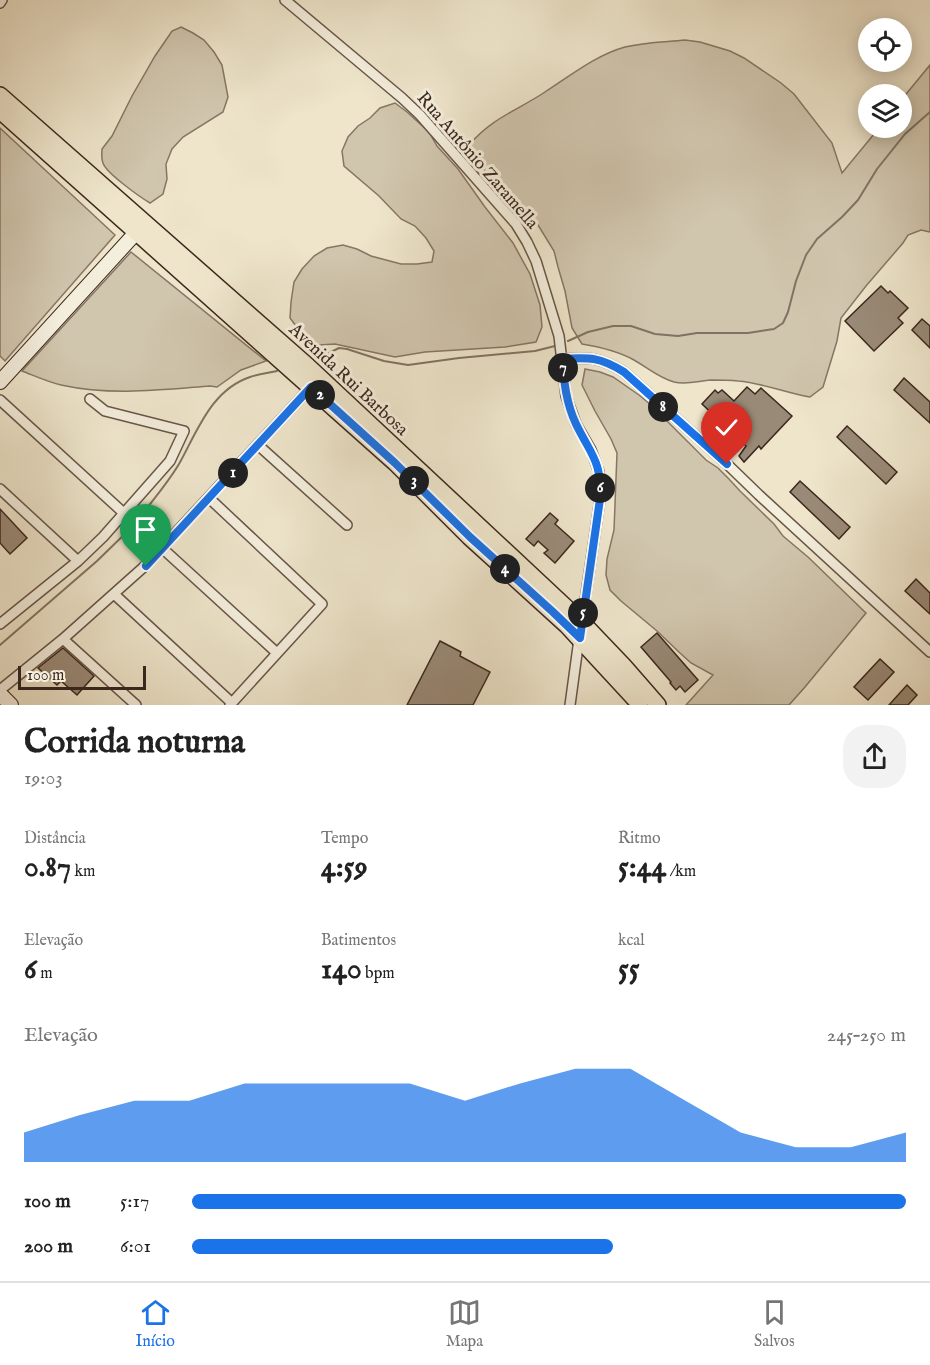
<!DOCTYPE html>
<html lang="pt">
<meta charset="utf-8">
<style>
:root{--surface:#fff;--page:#f2f2f2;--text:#222;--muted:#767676;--line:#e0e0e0;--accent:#1a73e8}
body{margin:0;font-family:"IM FELL English",serif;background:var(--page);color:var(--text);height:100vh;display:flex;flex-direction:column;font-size:22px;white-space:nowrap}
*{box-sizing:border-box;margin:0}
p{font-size:20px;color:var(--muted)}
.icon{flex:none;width:33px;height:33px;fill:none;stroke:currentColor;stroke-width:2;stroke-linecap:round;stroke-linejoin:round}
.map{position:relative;height:705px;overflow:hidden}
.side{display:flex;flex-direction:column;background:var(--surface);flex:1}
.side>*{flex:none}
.controls{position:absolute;left:858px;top:18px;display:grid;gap:12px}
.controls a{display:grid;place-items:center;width:54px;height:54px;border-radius:50%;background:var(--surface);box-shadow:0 3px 15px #0003;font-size:30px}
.scale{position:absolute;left:18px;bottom:15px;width:128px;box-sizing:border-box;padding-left:6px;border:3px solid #3c271d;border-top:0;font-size:16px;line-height:21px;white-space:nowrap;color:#3c271d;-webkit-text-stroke:4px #f4eedd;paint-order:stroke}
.pin{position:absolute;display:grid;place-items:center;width:51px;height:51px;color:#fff;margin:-62px -26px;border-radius:50% 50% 50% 0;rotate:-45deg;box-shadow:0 0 6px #0007}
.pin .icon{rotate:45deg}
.km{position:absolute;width:30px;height:30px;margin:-15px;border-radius:50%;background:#222;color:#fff;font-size:16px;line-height:30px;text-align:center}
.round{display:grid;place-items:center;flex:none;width:63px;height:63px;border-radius:24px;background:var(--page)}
.overview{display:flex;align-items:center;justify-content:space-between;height:102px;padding:0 24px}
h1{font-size:33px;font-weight:700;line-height:45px}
.stats{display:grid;grid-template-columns:repeat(3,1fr);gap:9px;height:102px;padding:6px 24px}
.stats div{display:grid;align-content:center}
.stats b{font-size:30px;font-weight:700}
.stats small{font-size:16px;font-weight:400}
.stats p{font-size:16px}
.chart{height:168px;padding:12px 24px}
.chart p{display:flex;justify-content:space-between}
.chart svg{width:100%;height:108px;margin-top:6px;fill:var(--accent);opacity:.7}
ul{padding:0 24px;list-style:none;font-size:20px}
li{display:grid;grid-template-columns:96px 72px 1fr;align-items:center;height:45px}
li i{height:15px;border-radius:8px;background:var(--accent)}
.menu{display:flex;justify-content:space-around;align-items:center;height:84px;border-top:2px solid var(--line);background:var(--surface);font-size:16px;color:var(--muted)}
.menu a{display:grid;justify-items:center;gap:3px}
.menu .active{color:var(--accent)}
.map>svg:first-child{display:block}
.green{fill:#d0c5ad;stroke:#867665;stroke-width:1.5}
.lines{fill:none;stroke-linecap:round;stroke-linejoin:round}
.stream{stroke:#827262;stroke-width:2}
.building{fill:#998a77;stroke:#3c271d;stroke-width:1.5}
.street-casing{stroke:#685648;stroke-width:12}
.secondary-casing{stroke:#3c271d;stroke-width:16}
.primary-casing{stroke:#3c271d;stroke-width:18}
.street{stroke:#f4eedd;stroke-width:9}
.secondary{stroke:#f4eedd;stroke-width:14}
.primary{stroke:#eee5cb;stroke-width:15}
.route-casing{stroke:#fff;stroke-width:12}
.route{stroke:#1a73e8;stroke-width:8}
.labels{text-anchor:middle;stroke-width:6;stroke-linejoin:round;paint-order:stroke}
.street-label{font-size:18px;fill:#3c271d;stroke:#f4eedd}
</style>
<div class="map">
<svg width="930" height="705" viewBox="0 0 930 705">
<rect width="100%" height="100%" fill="#eee5cb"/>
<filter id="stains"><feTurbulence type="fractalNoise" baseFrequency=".00333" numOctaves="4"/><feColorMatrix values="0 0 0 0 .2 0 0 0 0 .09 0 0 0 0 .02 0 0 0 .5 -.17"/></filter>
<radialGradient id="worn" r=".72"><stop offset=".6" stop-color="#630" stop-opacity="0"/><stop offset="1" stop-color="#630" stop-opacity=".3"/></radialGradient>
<path class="green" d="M181,27l12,6 11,7 10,12 8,13 6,32 -5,15 -40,25 -11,12 -6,15 1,15 -4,15 -13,9c-10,-6 -44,-30 -47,-40 -2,-4 -1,-10 -1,-14l10,-13 20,-40 23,-40 17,-25z
M685,40l15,2 30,9 14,7 37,25 13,11 38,49 10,30 37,-45h23v-29l28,-34v167l-9,-2 -13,5 -5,8 -37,43 -25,32 -4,23 -14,46 -13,10c-24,-4 -47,-14 -72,-16 -9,-1 -18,-1 -27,-1 -13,1 -24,5 -37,2 -15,-4 -26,-14 -40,-22 -16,-9 -34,-13 -52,-16l-10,-16 -7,-37 -7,-24 -4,-16 -16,-26 -20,-23 -12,-10 -33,-33 -3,-15c22,-26 48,-34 75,-52 25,-16 51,-37 80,-45 20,-5 40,-5 60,-7z
M395,103l12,9 22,20 8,14 21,23 27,38 28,36 17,31 10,31 2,22 -6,15 -31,5 -80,5 -30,5 -60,-13 -16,1 -11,-3 -18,-24 1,-16 3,-20 8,-13 12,-13 13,-8 16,-3 14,4 14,7 30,8h16l15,-2 2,-11 -8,-13 -11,-12 -14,-7 -22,-23 -35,-30 -2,-15 6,-14 10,-11 12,-8 10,-10z
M0,128l115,107 -110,126 -5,-5z
M131,252l135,109 -25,9 -24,17 -7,-1c-50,4 -99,10 -149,-1 -13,-3 -26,-9 -39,-14z
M585,369l15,3 13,5 26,18 12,10 55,55 12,8 11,11 11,12 34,33 9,12 25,21 58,56 -61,74 -16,18h-103l27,-30 -22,-12 -11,-10 -23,-22 -36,-30 -11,-11 -4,-15 1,-16 7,-29 3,-77 -6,-14 -16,-28 -13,-26z"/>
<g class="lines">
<path class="stream" d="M568,341l20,-9 25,-6h18l24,8 23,2 19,-3h51l26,-4 9,-6 5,-11 8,-31 10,-26 11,-16 25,-22 16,-17 19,-31 28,-35 25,-22
M316,357l13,-4 10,-5 8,1 37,12 24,4 51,-7 76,-7 20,-5
M137,520c15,-18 30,-36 42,-56 18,-32 32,-74 71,-87 9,-3 18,-4 27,-6
M0,645l97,-84 37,-36"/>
</g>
<path class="building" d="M881,286l7,7 2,-2 18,17 -10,10 5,5 -29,28 -29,-30z
M922,319l8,7v22l-18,-18z
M904,378l26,24v21l-36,-33z
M747,387l8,7 6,-6 31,28 -31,33 -2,-3 -15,16 -5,-6 7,-10 -44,-42 13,-14 3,3 4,-3 12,11z
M847,426l50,46 -11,12 -49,-47z
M800,481l50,46 -11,12 -49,-47z
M0,509l27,29 -17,16 -10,-11z
M550,513l8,7 -3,4 19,17 -19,22 -11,-10 4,-3 -10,-9 -4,5 -8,-7z
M916,579l14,14v21l-25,-23z
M657,633l41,47 -13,12 -5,-6 -4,4 -6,-7 1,-1 -30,-35z
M440,641l21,11 -1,4 30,16 -17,33h-66z
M63,648l31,28 -17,19 -16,-14 -4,4 -19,-17z
M880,659l14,13 -26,28 -14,-13z
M907,685l10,10 -9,10h-19z"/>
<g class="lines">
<g class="street-casing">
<path id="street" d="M285,0l117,98 18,17 96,109 11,18 9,19 23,75 7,60 10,28 15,26 8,22 1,27 -18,123
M0,3l2,-3
M562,359c27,-2 38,-2 62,13l103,92 32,31 171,157
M0,400l277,253
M258,445l89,80
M0,489l78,72
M209,498l113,106 -92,101
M114,594l118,109
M0,624l78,-63 25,-24 67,-76 14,-30 -79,-20 -15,-12
M63,639l73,66
M0,690l63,-51 83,-74 165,-178
M570,705l9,-66"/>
</g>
<g class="secondary-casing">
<path id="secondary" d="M0,382l142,-156
M0,694l11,11"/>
</g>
<g class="primary-casing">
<path id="primary" d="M0,95l308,271 274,256 42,44 34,39
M0,111l395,352 74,74 97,88 74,80"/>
</g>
<use href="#street" class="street"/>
<use href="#secondary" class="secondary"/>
<use href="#primary" class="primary"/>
</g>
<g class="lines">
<g class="route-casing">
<path id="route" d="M146,566l165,-179 84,76 75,74 83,75 27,26 20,-139c2,-38 -9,-44 -24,-75 -10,-21 -12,-43 -14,-65 27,-2 38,-2 62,13l103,92"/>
</g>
<use href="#route" class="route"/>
</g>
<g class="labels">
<g class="street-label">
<text transform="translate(478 160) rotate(49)" y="6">Rua Antônio Zaramella</text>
<text transform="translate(349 379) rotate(43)" y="6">Avenida Rui Barbosa</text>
</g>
</g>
<rect width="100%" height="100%" filter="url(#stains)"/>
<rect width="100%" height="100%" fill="url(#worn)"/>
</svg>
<div class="controls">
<a><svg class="icon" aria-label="locate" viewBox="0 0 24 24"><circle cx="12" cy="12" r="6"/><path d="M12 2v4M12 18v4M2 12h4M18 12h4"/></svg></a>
<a><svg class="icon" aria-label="layers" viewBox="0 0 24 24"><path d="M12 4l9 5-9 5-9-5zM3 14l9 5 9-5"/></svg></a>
</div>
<div class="scale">100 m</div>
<div class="pin" style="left:146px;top:566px;background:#1e9e55"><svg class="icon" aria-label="arrive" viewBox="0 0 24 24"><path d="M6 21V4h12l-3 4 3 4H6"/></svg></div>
<div class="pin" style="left:727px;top:464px;background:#d93025"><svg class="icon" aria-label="check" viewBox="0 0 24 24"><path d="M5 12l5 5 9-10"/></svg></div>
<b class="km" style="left:233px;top:473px">1</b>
<b class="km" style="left:320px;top:395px">2</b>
<b class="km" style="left:414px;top:481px">3</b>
<b class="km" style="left:505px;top:569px">4</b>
<b class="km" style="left:583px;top:613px">5</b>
<b class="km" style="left:600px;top:488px">6</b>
<b class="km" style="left:563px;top:368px">7</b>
<b class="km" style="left:663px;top:407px">8</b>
</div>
<section class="side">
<div class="overview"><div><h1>Corrida noturna</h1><p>19:03</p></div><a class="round"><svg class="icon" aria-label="share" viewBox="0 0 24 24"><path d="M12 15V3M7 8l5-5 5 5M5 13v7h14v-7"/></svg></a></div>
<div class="stats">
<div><p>Distância</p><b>0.87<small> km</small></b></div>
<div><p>Tempo</p><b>4:59</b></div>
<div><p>Ritmo</p><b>5:44<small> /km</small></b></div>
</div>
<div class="stats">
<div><p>Elevação</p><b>6<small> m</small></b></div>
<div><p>Batimentos</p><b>140<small> bpm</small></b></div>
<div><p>kcal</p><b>55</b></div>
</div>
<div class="chart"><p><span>Elevação</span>245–250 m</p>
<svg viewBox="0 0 160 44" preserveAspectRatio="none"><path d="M0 44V32L10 25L20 19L30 19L40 12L50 12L60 12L70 12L80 19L90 12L100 6L110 6L120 19L130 32L140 38L150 38L160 32V44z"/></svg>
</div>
<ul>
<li><b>100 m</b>5:17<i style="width:100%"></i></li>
<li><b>200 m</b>6:01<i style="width:59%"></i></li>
</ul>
</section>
<nav class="menu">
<a class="active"><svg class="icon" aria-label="home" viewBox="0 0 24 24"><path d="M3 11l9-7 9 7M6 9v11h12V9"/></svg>Início</a>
<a><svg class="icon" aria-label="map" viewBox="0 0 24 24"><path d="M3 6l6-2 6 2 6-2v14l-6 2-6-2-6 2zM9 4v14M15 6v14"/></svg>Mapa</a>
<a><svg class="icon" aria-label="saved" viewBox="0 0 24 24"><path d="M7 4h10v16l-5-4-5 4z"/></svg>Salvos</a>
</nav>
